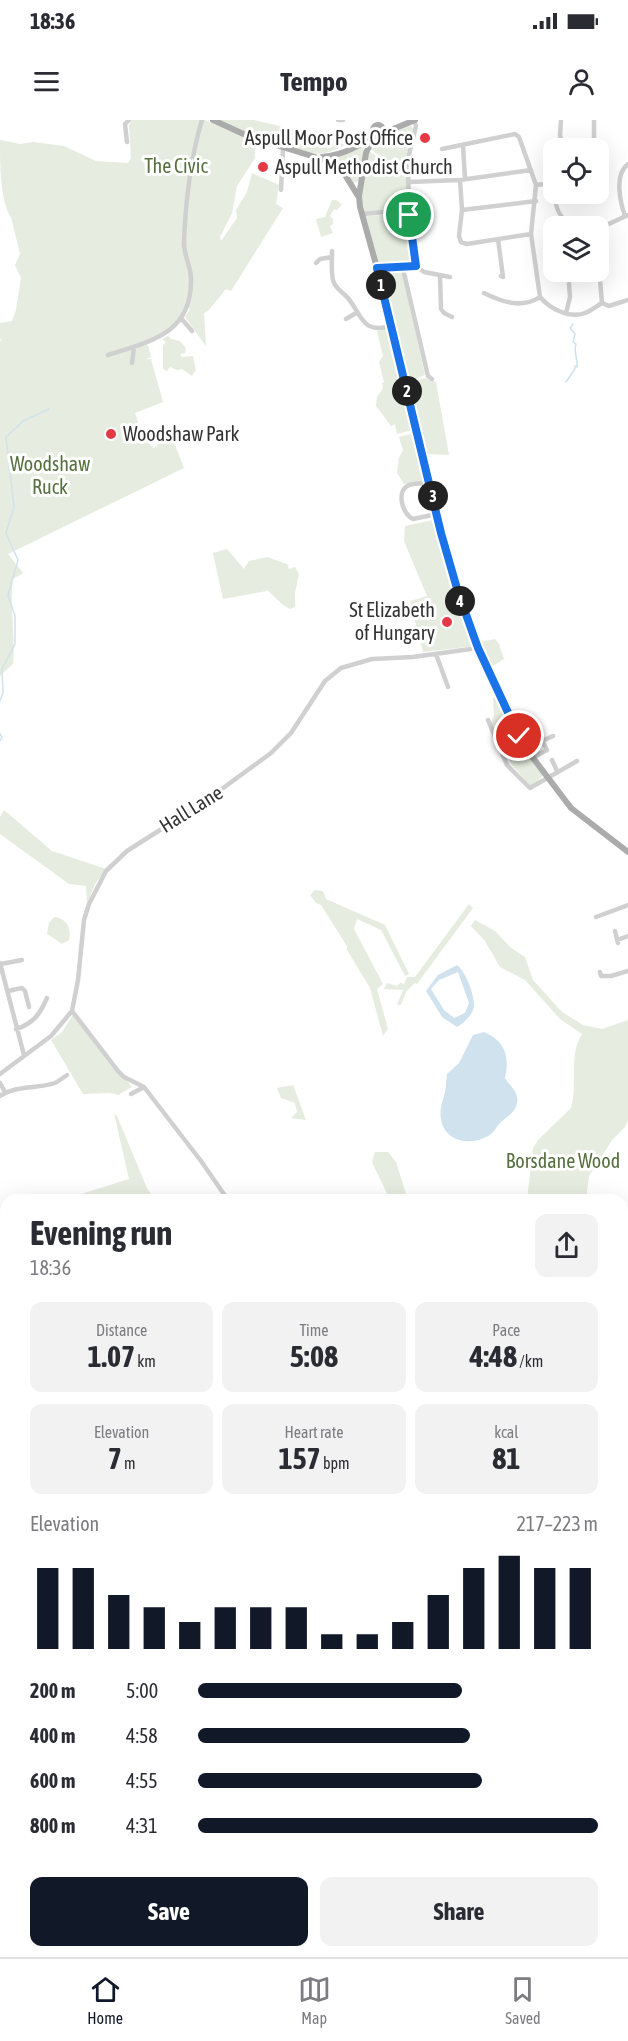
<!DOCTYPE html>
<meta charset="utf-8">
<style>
:root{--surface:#fff;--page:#f2f2f3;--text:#2b2b33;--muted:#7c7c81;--line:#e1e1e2;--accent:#111827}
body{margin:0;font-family:"Asap Condensed",sans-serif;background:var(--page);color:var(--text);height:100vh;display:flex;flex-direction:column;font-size:22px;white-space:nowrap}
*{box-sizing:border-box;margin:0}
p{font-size:20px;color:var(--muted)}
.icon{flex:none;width:33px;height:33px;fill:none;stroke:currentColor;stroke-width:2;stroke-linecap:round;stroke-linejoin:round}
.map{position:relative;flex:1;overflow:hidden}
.sheet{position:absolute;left:0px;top:1074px;width:628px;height:764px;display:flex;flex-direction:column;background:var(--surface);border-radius:18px 18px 0 0;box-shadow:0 6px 24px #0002}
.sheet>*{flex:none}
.buttons{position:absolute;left:543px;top:18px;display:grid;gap:12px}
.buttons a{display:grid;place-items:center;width:66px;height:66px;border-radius:12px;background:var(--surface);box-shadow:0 6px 24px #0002;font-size:30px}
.pin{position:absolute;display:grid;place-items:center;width:51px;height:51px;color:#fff;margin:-26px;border:3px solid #fff;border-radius:50%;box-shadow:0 2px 6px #0007}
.km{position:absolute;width:30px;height:30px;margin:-15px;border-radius:50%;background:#222;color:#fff;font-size:16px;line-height:30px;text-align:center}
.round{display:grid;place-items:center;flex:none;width:63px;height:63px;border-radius:12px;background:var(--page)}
.overview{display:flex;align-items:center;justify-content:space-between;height:102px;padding:0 30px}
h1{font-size:33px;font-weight:700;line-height:45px}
.metrics{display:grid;grid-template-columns:repeat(3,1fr);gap:9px;height:102px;padding:6px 30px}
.metrics div{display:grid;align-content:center;border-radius:12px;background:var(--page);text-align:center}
.metrics b{font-size:30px;font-weight:700}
.metrics small{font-size:16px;font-weight:400}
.metrics p{font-size:16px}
.chart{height:168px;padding:12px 30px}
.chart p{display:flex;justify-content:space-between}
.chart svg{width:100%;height:108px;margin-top:6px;stroke:var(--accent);stroke-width:6}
.button{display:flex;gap:12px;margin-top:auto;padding:12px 30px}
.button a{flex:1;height:69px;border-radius:12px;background:var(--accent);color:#fff;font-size:24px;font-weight:700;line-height:69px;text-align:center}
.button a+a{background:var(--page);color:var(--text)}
ul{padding:0 30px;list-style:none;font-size:20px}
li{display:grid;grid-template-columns:96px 72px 1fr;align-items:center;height:45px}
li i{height:15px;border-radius:8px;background:var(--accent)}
.status{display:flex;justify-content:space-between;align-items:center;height:42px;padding:0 30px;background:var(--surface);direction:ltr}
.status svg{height:16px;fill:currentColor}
header{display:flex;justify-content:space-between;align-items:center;height:78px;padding:0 30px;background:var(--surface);font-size:27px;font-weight:700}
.menu{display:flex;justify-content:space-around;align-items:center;height:84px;border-top:2px solid var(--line);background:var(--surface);font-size:16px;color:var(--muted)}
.menu a{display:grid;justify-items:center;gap:3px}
.menu .current{color:var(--accent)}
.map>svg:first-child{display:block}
.green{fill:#e6ecdf}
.water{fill:#cfe2ee;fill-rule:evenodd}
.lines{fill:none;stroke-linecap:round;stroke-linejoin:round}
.stream{stroke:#cfe2ee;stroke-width:1.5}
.minor{stroke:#d0d0d0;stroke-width:4.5}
.major{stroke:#ababab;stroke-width:6}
.rail{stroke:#888;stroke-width:1.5;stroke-dasharray:6 4.5;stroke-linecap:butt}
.route-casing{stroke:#fff;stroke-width:12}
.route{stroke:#1a73e8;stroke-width:8}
.poi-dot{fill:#e63946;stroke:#fff;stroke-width:2}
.labels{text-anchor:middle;stroke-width:6;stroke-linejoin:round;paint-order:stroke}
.poi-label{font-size:20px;fill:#333;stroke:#fff;text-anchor:end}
.park-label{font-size:20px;fill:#56703f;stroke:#fff}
.street-label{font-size:20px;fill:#333;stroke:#fff}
</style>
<div class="status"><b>18:36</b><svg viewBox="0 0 49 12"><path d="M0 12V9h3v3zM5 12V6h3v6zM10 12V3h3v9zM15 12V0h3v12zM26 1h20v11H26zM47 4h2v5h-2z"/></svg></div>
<header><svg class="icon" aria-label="menu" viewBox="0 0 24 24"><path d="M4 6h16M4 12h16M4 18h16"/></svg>Tempo<svg class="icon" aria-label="person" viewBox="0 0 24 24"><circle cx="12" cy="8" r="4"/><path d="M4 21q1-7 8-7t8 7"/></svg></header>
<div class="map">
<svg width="628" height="1837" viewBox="0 0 628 1837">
<rect width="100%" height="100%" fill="#fff"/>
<path class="green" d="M132,0h73l50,22v16l-18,28 -5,27 -12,24 1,4 16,-23 -1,-8 11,-18 5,-19 27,12 -3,19 7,4 -52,83 -5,-2 -18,22 -4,2 2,33 -21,-29 5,-8 -4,-3 1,2 -19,25 -34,14 1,3 3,-3 10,-2 3,12 -5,2h5l12,43 -28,11 9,26 10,9 4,-3 -2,-5 5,-1 4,3 8,-2 11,28 -176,86 15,19 -10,6c-4,29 3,57 0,85l-13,12v-334l3,-5 -3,3v-17l12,-2 4,-11 5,-32 -6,-13 5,-11 -9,-37c-11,-15 -11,-55 -11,-77l20,4 13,-2 31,4 32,15 32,2 3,-5 -2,-33z
M219,0h35l89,21 -41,-2 -9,3 -17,-4 -1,5 -28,-9z
M410,5l3,3 -7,30 1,16 -37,-25 8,-9z
M302,20l44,4c-28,17 -37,8 -66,0l14,1z
M361,26l5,5 -7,30 -6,2 -17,-20 -1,-5z
M369,31l38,26 1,19 -2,13 -43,3 -2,-15z
M332,80h4l6,4 -5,6 -3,-1 -4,7 3,3v5l-3,2 3,7 -12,4 -5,-18 9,-2z
M406,94l1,2 5,48 -2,2h-31l-16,-50z
M380,150h22l23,105 -15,6z
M389,209l24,101 -16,4 -2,-10 -4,2 -15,-20 1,-9 6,-9 -1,-5 2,-1 -5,-20 4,-6 -6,-25z
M168,216l3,3 9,2 6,7 -1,5 -5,1 2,3 11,-1 3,14 -4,6 -10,-7 -5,1 -7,-3 -3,4 -4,-2v-24l3,-3 -4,-3z
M425,258l11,4 13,73 -22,-1 -16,-72z
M413,313l12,48 -21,3 -7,-11 2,-15 4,-8 -4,-13z
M433,400l20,71 22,55 -52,6 -13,-51 17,-5 -23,-55 1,-15z
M227,429l17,20 5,-8 18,-4 20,7 2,5 6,-2 4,7 -4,19v14l-5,2 -7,-4 -18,-17 2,3 -44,8 -10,-46z
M495,519l4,5 5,15 -13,8 -10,-25z
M497,576l47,79 -10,9 -4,1 -19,-21 -20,-42 3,-6 -1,-18z
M4,690l48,41 54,18 -11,15 -8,20 -1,-18 -17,-2 -69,-50v-17z
M315,770l8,1 3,8 59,26 24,49 -4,2 -24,-46 -24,-11 -3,10 29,55 -6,5 11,40 -5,7 -13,-48 -23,-38v-4l-26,-41 -5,-2 -6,-8z
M469,784l4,4 -56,76 -2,-1 -9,9 -5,13h-4l6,-15 -19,-1 3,-6 10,3 3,-3 4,1 3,-7h8z
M54,797c12,1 18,11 15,23l-7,4 -15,-10 2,-11z
M475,800l20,11 15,16 15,10 8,23 29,32 21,13 19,4 26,-9v100l-3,7 -13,13 -23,36 -3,24h-59l6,-52 5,-8 33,-32c7,-24 -3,-52 11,-74l-22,-15 -35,-39 -25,-13 -15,-26 -14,-15z
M73,895l54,66 5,6 -14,8 -8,-2 -27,1 -32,-54 11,-8z
M293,965l13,35 -15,-2 6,-6 -2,-9 -14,-5 -4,-10z
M114,993l3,3 30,72 8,12h-73l-1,-6 48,-15z
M375,1032h13l8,10 12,38h-18l-18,-38z
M622,1220l6,5v64l-5,1z
M0,1263l6,1v106l-6,-2z"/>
<path class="water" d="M457,845c9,7 17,29 17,40 0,9 -10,18 -17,22l-15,-10 -16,-26 12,-16zM458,852l11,31 -4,10 -11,5 -10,-8 -13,-21 8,-9z
M484,912c21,9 26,24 21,46 3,6 11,11 12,19 2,13 -8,18 -16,25 -5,5 -7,11 -13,14 -18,11 -44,5 -47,-17 -2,-10 2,-18 4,-27 1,-6 1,-12 2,-18l12,-11 14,-28z"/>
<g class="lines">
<path class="stream" d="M566,262l9,-13v-3l2,1c1,-9 -4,-16 -1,-23l-3,-2 2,-8 -5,-6 3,-4
M0,581l3,-8 -1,-24 13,-25v-28l-7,-21 10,-35 -12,-27 8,-26 -8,-70 17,-16 26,-12
M0,614l2,3 -2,4"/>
<path class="minor" d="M338,0h5
M414,0l2,6 -8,33 1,61 7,46 -12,1v6l24,103 4,3
M561,0l-1,15 3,13
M594,21v-21
M127,22l-2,-18 4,-4
M463,25l2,34
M442,29l73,-15 4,3 17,48 -5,49 9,63
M282,52h17
M460,60l2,30 -3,26 2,6 6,2 64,-10
M409,62l51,-2 71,-10
M536,65l18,-2
M281,70l2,-42
M555,74c0,15 5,25 18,32
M462,90l74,-9
M362,94l47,-4
M625,96c-5,-14 -11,-42 3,-52
M598,109l30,-14
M498,119l5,38 -2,-1
M332,131c0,9 -1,21 1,29 2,9 10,12 15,18 15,19 14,36 43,28
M598,137l4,46
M316,143l4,-4 12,-2
M416,146l8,6 26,5
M377,148l27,-1
M440,156l1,33 3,4 8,4
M484,173c18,9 38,16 56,4
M540,177c10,12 30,22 45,16 6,-2 12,-7 17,-10
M602,183l7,3 19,-6
M566,193l4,-16 -1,-13
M181,198l11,13
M346,199l10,-6
M108,235c43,-14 84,-21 83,-76 0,-12 -7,-23 -7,-36 1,-37 7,-88 18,-123
M132,243l2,-16
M430,362c-7,2 -15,1 -21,3 -14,6 -6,30 4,34l24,-5
M436,534l12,33
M488,600l19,45 23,23 47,-27
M542,621l11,-5
M522,622l16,-9
M532,638l15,-8 -12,-23
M552,640l5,11
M596,797l32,-12
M615,811l3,12
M617,820l11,-4
M0,843l24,92
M1,844l21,-4
M600,852l1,4h10l17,-5
M8,871l14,-3 3,3 4,16
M72,891l46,60 6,6 20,10 57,74 27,39
M16,909c17,-5 24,-15 31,-31
M0,954l51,-38 21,-25 6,-31 6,-60 5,-16 17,-33 21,-20 77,-49 67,-49 20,-20 34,-52 16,-13 31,-9 41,-2 65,-9
M0,963l5,9
M131,974l13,-7
M0,976c16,-11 38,-7 55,-13 4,-2 9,-6 12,-8
M59,1837l2,-5
M89,1837l1,-5"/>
<path class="major" d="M213,0l37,17 81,25 11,8 16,26
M373 10a5 5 0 1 1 10 0a5 5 0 1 1-10 0Z
M378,15l-8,9 -4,9 -7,43 1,11 17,61 64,265 28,93 45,101 13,23 44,58 57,44
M379,15l36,-15
M322,37c18,-2 43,-10 51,-27"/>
<path class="rail" d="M0,1690l6,3
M0,1704l6,5
M139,1832l5,5
M397,1832l22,5"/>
</g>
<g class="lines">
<g class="route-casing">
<path id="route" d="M409,95l7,51 -39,2 64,265 17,59 20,56 41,88"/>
</g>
<use href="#route" class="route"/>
</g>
<g class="poi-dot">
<circle cx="425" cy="18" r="6"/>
<circle cx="263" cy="47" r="6"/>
<circle cx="111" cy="314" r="6"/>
<circle cx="447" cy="502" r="6"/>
</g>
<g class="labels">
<g class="poi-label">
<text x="413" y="25">Aspull Moor Post Office</text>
<text x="275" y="54" text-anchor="start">Aspull Methodist Church</text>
<text x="123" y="321" text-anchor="start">Woodshaw Park</text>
<text x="435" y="497">St Elizabeth<tspan x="435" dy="23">of Hungary</tspan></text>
</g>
<g class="park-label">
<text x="176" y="53">The Civic</text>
<text x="50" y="351">Woodshaw<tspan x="50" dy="23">Ruck</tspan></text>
<text x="563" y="1048">Borsdane Wood</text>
</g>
<g class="street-label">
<text transform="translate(191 689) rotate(-32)" y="7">Hall Lane</text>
</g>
</g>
</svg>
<div class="buttons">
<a><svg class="icon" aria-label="locate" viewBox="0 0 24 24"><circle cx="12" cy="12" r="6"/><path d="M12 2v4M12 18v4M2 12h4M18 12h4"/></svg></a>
<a><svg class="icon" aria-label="layers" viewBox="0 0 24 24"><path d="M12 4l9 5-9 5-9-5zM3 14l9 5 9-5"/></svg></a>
</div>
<div class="pin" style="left:409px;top:95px;background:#1e9e55"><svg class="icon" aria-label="arrive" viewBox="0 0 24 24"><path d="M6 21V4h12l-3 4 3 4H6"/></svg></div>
<div class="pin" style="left:519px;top:616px;background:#d93025"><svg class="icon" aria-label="check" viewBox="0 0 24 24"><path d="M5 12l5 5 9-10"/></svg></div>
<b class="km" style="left:381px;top:165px">1</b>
<b class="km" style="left:407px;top:271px">2</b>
<b class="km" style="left:433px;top:376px">3</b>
<b class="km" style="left:460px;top:481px">4</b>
<section class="sheet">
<div class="overview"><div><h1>Evening run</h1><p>18:36</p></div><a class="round"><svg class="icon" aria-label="share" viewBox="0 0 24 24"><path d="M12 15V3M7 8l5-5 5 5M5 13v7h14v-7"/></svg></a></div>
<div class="metrics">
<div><p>Distance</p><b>1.07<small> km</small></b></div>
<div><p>Time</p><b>5:08</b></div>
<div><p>Pace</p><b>4:48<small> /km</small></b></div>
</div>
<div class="metrics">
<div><p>Elevation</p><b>7<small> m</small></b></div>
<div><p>Heart rate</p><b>157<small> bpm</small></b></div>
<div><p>kcal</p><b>81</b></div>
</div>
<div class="chart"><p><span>Elevation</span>217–223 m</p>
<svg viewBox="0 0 160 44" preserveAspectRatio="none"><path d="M5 44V11M15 44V11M25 44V22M35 44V27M45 44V33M55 44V27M65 44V27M75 44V27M85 44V38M95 44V38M105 44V33M115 44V22M125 44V11M135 44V6M145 44V11M155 44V11"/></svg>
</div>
<ul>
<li><b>200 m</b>5:00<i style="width:66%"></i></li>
<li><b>400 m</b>4:58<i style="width:68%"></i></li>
<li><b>600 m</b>4:55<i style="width:71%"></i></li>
<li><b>800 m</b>4:31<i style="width:100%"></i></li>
</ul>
<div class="button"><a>Save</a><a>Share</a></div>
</section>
</div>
<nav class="menu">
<a class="current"><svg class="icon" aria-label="home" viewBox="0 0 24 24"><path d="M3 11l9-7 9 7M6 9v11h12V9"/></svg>Home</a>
<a><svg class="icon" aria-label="map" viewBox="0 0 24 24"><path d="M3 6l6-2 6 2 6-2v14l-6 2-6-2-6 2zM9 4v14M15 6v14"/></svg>Map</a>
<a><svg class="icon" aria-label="saved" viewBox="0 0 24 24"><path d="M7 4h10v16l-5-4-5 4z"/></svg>Saved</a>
</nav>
